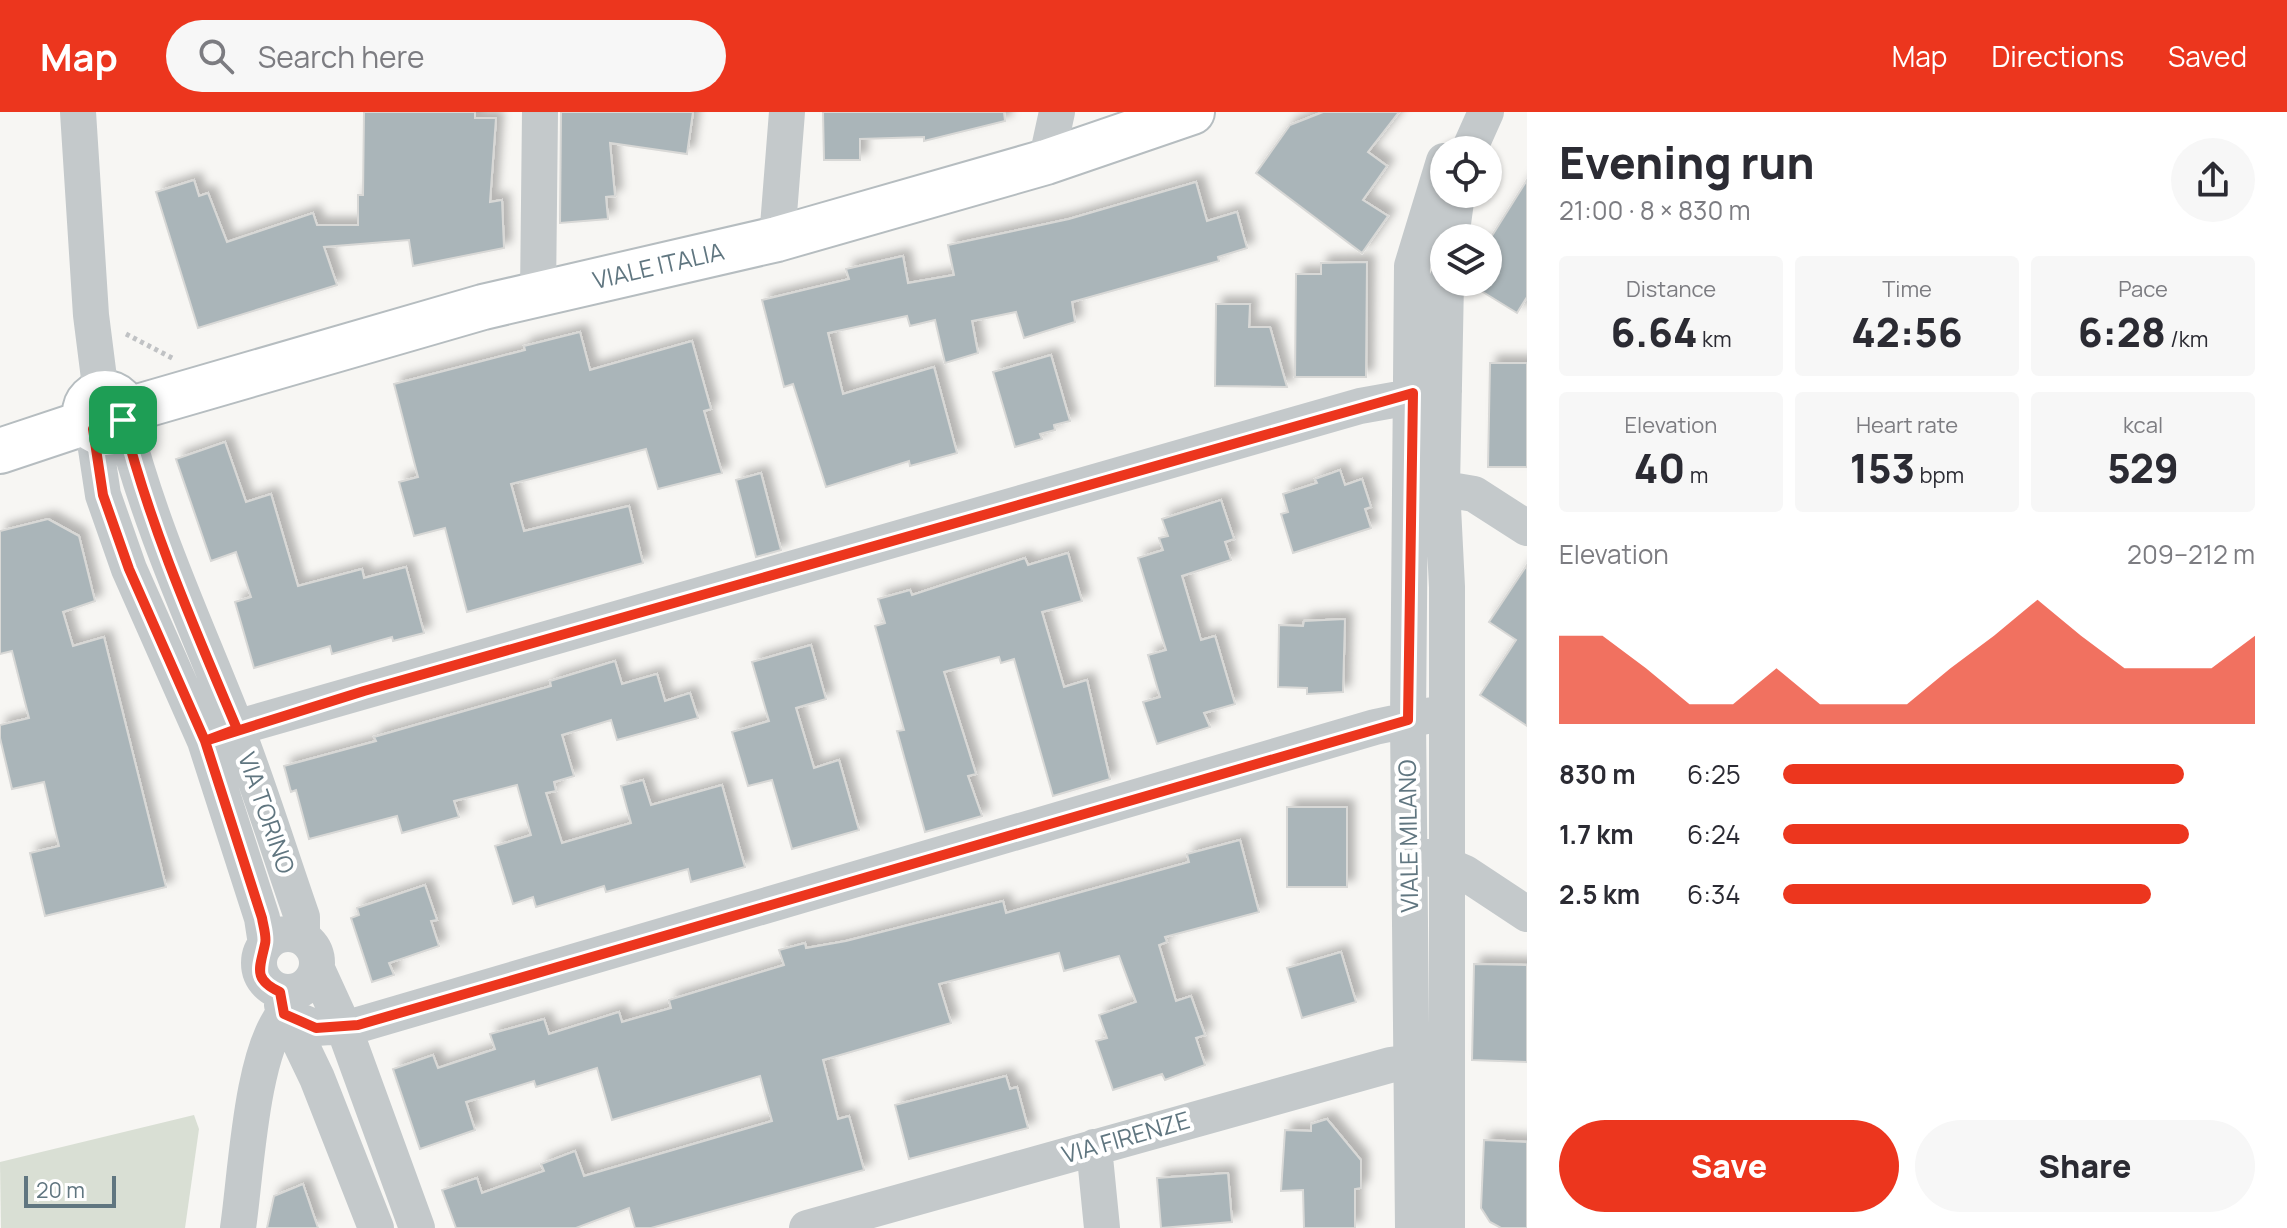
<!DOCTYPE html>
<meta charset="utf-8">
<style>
:root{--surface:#fff;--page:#f7f7f7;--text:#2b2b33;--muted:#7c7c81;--accent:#ec361e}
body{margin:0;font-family:Manrope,sans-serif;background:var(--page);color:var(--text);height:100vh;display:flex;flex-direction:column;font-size:30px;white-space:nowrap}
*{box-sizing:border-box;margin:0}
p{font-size:26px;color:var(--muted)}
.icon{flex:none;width:44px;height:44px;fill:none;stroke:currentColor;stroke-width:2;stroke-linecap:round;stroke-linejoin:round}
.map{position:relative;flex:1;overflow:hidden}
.details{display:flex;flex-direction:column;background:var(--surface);width:760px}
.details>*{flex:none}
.buttons{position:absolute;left:1430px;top:24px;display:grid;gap:16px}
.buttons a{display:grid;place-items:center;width:72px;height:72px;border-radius:50%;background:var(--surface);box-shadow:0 2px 6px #0004;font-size:40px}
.scale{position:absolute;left:24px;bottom:20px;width:92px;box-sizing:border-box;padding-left:8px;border:4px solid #607680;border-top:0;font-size:22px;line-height:28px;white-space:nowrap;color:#607680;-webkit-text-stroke:6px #fff;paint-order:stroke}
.pin{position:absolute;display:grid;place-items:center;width:68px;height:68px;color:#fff;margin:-34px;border-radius:16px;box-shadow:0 4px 12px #0006}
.round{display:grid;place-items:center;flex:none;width:84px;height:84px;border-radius:42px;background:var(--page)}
.summary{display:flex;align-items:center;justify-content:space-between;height:136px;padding:0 32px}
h1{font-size:44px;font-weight:800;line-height:60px}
.figures{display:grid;grid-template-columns:repeat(3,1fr);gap:12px;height:136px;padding:8px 32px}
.figures div{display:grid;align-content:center;border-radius:8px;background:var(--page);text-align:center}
.figures b{font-size:40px;font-weight:800}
.figures small{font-size:22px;font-weight:400}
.figures p{font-size:22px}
.chart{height:224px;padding:16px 32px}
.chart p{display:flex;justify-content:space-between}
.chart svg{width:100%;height:144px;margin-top:8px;fill:var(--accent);opacity:.7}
.button{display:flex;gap:16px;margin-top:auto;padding:16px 32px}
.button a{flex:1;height:92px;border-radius:48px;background:var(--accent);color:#fff;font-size:32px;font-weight:800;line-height:92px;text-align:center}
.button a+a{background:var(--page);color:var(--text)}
ul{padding:0 32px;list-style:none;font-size:26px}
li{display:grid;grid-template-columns:128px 96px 1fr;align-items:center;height:60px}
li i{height:20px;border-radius:10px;background:var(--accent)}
header{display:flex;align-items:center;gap:48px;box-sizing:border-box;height:112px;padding:0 40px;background:var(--accent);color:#fff}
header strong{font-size:38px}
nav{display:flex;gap:44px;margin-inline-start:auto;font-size:28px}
.search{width:560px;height:72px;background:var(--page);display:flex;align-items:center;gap:20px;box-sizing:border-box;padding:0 28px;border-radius:44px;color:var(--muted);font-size:30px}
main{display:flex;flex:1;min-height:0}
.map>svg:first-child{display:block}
.green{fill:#d9dfd4}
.building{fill:#aab5b9;stroke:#d8d8d6;stroke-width:2;filter:url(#shadow)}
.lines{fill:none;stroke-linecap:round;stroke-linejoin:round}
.secondary-casing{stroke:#b6bdc0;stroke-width:48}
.path{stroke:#c0c2c4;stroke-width:5;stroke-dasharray:4 4;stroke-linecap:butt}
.service{stroke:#c4c9cb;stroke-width:18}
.minor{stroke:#c4c9cb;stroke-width:36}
.secondary{stroke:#fff;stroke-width:44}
.route-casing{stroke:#fff;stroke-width:16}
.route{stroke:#ec361e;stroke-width:10}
.labels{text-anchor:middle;stroke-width:8;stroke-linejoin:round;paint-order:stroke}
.street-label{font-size:24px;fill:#607680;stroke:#fff}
</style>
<header>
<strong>Map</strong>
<div class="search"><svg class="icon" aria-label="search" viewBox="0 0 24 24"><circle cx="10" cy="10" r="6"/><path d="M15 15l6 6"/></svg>Search here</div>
<nav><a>Map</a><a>Directions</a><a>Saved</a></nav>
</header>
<main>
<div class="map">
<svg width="1527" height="1116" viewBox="0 0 1527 1116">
<defs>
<filter id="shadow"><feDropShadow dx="7" dy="-7" stdDeviation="4" flood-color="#0004"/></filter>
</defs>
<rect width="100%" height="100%" fill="#f7f6f3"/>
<path class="green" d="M194,1003l5,14 -14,99h-184l-1,-66z"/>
<path class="building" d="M364,0h111v6h21l-6,84 12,-2 2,48 -91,18 -4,-26 -85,7 13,38 -139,43 -42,-136 38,-12 5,16 9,-3 19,49 86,-29 4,12h41v-30h5z
M561,0h132l-6,42 -77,-11 5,53 -9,1 2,22 -48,4z
M823,0h181l1,9 -81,20v-4l-64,2v21h-36z
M1323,0h76l-31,40 19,14 -24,34 25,16 -26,37 -106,-80 34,-48z
M1527,68v117l-10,16 -39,-24 4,-7h6v-40z
M1196,70l11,39 30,-9 10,36 -29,9 1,4 -147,41 3,20 -51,16 -8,-26 -44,9 6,32 -33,10 -10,-43 -25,6 -3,-10 -79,17 15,61 91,-27 23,86 -47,13 -1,-5 -83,26 -33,-103 -9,3 -22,-87 87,-21 -3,-10 57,-13 5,27 46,-8 -6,-30 121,-26z
M1367,150l-1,115h-71l1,-103h25v-11z
M1216,192h34l-1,23h21l17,60 -72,-1z
M580,220l10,38 102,-29 19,68 -7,2 18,62 -64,16 -12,-40 -135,35 13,47 105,-25 14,57 -176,49 -22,-84 -31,8 -15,-54 19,-5 -24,-93 131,-34 -1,-4z
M1051,243l19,66 -16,4 1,5 -15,4 2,5 -27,8 -22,-75z
M1490,251h37v104h-39z
M225,330l21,60 25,-8 27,92 64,-17 2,9 42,-11 18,66 -31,8 -1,-4 -60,17 -2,-8 -76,22 -19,-66 16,-5 -15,-45 -25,9 -35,-102z
M1340,358l5,15 17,-6 9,28 -6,2 6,19 -78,25 -12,-39 7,-2 -5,-18 34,-11 -2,-4z
M761,361l20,77 -25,7 -20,-77z
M1221,388l13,39 -9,3 6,18 -49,16 19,64 14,-4 20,68 -31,9 6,14 -53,17 -14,-42 17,-5 -12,-42 18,-5 -28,-92 25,-8 -4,-12 9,-2 -6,-17z
M48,407l31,17 16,65 -32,11 10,34 31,-9 62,250 -121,29 -15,-63 29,-7 -15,-64 -32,7 -12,-51v-13l29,-7 -17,-67 -12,3v-123z
M1068,441l14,48 -40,11 22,75 23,-7 23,99 -57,17 -39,-137 -13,4 -2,-6 -55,15 32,102 -8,2 14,40 -57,16 -28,-101 7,-1 -29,-104 10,-3 -7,-24 32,-9 2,5 113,-37 3,7z
M1527,453v161l-47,-31 36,-55 -27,-18z
M1345,507l-2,73 -36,2v-6l-29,-1 1,-62 24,1 1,-5z
M811,533l15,54 -30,9 18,60 25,-8 20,70 -67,19 -20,-69 -24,6 -16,-54 37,-11 -17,-59z
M615,549l7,23 35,-10 8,27 25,-8 8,25 -81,22 -6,-20 -49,15 12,41 -20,6 2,9 -10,2 16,50 69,-20 -10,-37 22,-6 8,25 71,-20 23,82 -54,15 -3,-13 -82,23 -2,-6 -68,21 -3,-10 -20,7 -18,-58 36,-11 -14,-50 -63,16 5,16 -57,16 -5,-17 -88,23 -13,-49 -5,2 -7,-26 92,-25 -2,-4 177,-51 -1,-5z
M1287,695h60v80h-60z
M1240,728l19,72 -94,25 2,5 -8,3 17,56 15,-5 14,39 -9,3 9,27 -40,15 -3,-6 -49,16 -17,-49 11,-3 -8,-23 37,-13 -17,-46 -55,15 -5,-18 -120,31 12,39 -128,37 15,59 11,-3 15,54 -213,58h-16l-6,-20 -53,20h-120l-14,-38 35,-12 5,15 62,-22 -3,-7 34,-13 9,25 188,-55 -12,-45 -148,44 -15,-52 -61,19 -2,-6 -68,21 9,28 -55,19 -27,-80 40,-14 5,13 57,-19 -5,-15 54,-15 5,15 70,-22 3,10 49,-14 -2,-8 115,-35 -5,-15 26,-7 1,5 40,-7 157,-40 3,12 183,-51 -2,-8z
M425,773l12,35 -6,1 8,25 -50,17 5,12 -22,7 -21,-64 8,-3 -2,-7z
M1341,840l15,50 -54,16 -15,-50z
M1474,852l53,1v97l-55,-2z
M1006,964l4,13 7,-2 11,41 -119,31 -14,-54z
M1327,1007l34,41v28l-6,1v39h-51l-1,-38 -22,1 4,-61 26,1v-7z
M1484,1028l43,2v86h-26l-11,-6 -9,-14z
M1228,1061l4,49 -71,6 -4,-50z
M303,1072l15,44h-51l7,-32z"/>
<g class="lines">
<g class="secondary-casing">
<g id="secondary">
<circle cx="105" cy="301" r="20"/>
<path id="s1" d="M124,299l359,-104 294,-68 269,-77 146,-50"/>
<path d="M0,339l87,-29"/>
</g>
</g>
<path class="path" d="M126,222l48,25"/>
<path class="service" d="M284,902l16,-23"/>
<path class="minor" d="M78,0l13,203 10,79
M1469,38l17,-38
M1046,50l11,-50
M1451,126l6,-44
M777,127l10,-127
M1446,170l-4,205 5,100v641
M538,182l2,-182
M123,308c27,107 73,205 113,307 24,62 44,127 66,190v20
M93,317l10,66 26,74 76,172 57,177 4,26
M1421,373l53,9 53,34
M205,629l48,-18 1107,-317 84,-15
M1428,745l37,16 62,41
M259 851a29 29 0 1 1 58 0a29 29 0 1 1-58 0Z
M317,857l27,59 73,200
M282,893l35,73 59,150
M284,902l32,14 42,-3 1017,-298 71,-15
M1094,1035l8,81
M238,1116c8,-54 13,-174 46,-214
M807,1116l583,-163 44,-6
M1413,1116l-5,-508 4,-454 32,-105"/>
<use href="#secondary" class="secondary"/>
</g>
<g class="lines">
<g class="route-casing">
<path id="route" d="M123,308c27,107 71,207 114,309l-32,12 57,177c1,7 5,19 3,26 -5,24 -13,35 15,48l4,22 32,14 42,-3 1050,-305 5,-327 -1049,298 -159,50 -76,-172 -26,-74 -10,-66 17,3 13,-12"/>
</g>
<use href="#route" class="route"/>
</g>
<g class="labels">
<g class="street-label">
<text dy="8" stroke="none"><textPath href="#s1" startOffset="554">VIALE ITALIA</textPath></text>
<text transform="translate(266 701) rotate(71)" y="8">VIA TORINO</text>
<text transform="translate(1409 724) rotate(-91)" y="8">VIALE MILANO</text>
<text transform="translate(1126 1026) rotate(-16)" y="8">VIA FIRENZE</text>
</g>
</g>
</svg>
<div class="buttons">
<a><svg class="icon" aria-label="locate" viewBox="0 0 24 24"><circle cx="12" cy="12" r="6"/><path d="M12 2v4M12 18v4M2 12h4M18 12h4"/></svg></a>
<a><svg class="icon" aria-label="layers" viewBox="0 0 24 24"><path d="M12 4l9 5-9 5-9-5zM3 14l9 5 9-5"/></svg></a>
</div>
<div class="scale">20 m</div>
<div class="pin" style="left:123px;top:308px;background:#1e9e55"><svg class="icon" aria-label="arrive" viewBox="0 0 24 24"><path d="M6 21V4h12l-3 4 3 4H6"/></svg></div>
</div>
<section class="details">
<div class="summary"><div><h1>Evening run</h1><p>21:00 · 8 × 830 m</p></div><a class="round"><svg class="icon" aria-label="share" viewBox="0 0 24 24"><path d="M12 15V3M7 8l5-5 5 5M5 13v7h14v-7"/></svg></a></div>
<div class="figures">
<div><p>Distance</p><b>6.64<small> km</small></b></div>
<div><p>Time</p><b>42:56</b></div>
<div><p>Pace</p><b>6:28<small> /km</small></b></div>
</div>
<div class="figures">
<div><p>Elevation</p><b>40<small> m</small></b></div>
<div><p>Heart rate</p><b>153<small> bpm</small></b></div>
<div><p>kcal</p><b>529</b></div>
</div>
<div class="chart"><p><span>Elevation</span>209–212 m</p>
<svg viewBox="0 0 160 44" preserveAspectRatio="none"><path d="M0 44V17L10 17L20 27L30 38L40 38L50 27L60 38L70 38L80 38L90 27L100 17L110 6L120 17L130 27L140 27L150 27L160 17V44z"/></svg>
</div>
<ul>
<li><b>830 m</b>6:25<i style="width:85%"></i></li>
<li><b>1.7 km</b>6:24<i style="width:86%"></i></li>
<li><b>2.5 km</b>6:34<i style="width:78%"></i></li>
</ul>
<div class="button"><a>Save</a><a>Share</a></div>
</section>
</main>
